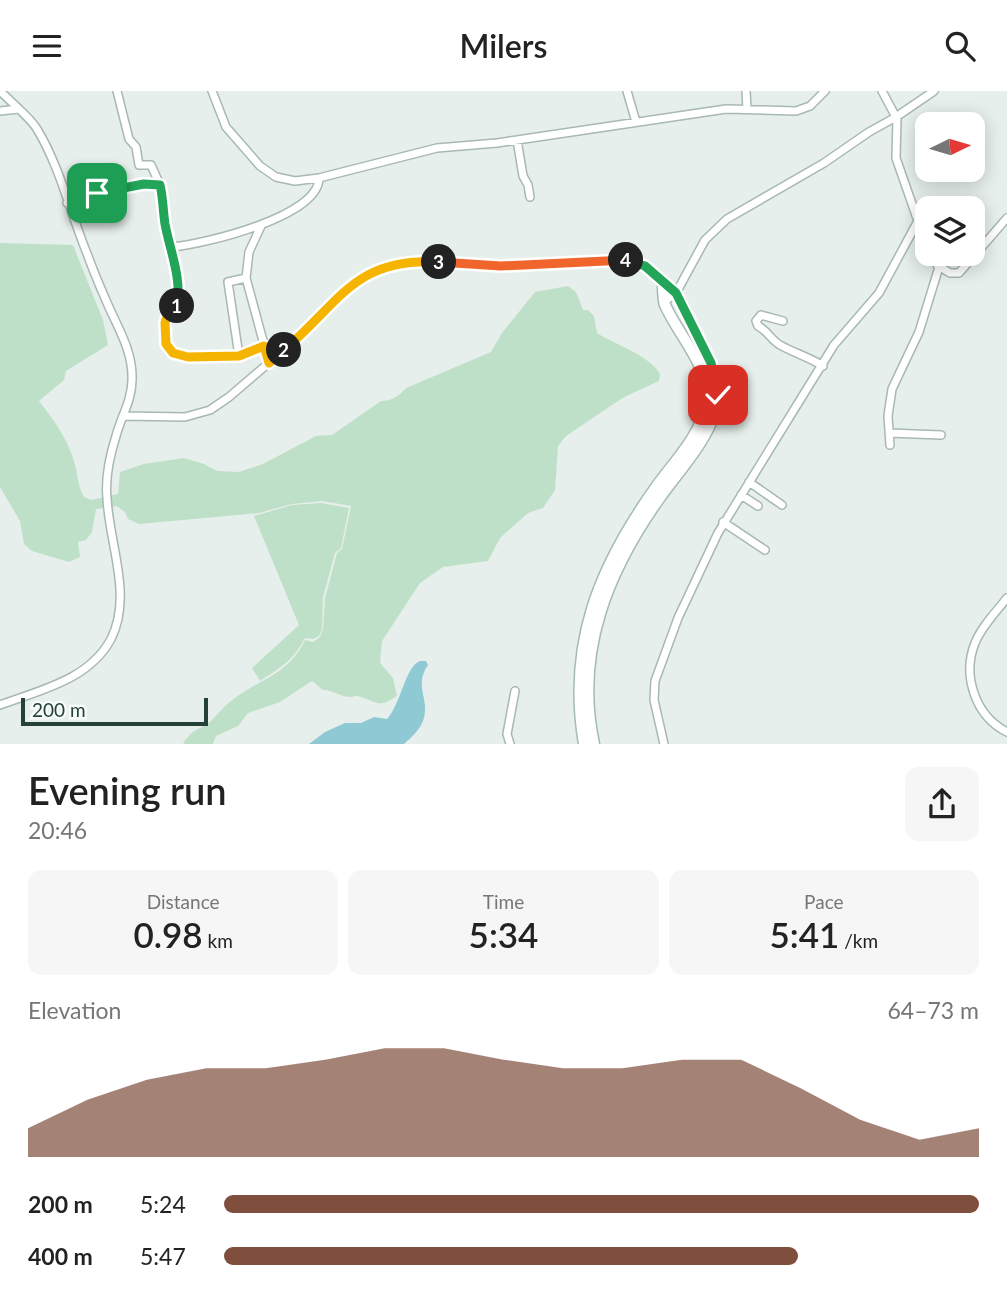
<!DOCTYPE html>
<meta charset="utf-8">
<style>
:root{--surface:#fff;--page:#f6f6f6;--text:#222;--muted:#767676;--accent:#804e3d}
body{margin:0;font-family:Lato,sans-serif;background:var(--page);color:var(--text);height:100vh;display:flex;flex-direction:column;font-size:26px;white-space:nowrap}
*{box-sizing:border-box;margin:0}
p{font-size:23px;color:var(--muted)}
.icon{flex:none;width:38px;height:38px;fill:none;stroke:currentColor;stroke-width:2;stroke-linecap:round;stroke-linejoin:round}
.map{position:relative;height:653px;overflow:hidden}
.side{display:flex;flex-direction:column;background:var(--surface);flex:1}
.side>*{flex:none}
.needle{width:46px;rotate:85deg}
.controls{position:absolute;left:915px;top:21px;display:grid;gap:14px}
.controls a{display:grid;place-items:center;width:70px;height:70px;border-radius:14px;background:var(--surface);box-shadow:0 4px 18px #0003;font-size:35px}
.scale{position:absolute;left:21px;bottom:18px;width:187px;box-sizing:border-box;padding-left:7px;border:4px solid #24423a;border-top:0;font-size:19px;line-height:24px;white-space:nowrap;color:#24423a;-webkit-text-stroke:5px #f7fbf9;paint-order:stroke}
.pin{position:absolute;display:grid;place-items:center;width:60px;height:60px;color:#fff;margin:-30px;border-radius:14px;box-shadow:0 4px 10px #0006}
.km{position:absolute;width:35px;height:35px;margin:-18px;border-radius:50%;background:#222;color:#fff;font-size:19px;line-height:35px;text-align:center}
.round{display:grid;place-items:center;flex:none;width:74px;height:74px;border-radius:14px;background:var(--page)}
.overview{display:flex;align-items:center;justify-content:space-between;height:119px;padding:0 28px}
h1{font-size:38px;font-weight:600;line-height:52px}
.figures{display:grid;grid-template-columns:repeat(3,1fr);gap:10px;height:119px;padding:7px 28px}
.figures div{display:grid;align-content:center;border-radius:14px;background:var(--page);text-align:center}
.figures b{font-size:35px;font-weight:600}
.figures small{font-size:19px;font-weight:400}
.figures p{font-size:19px}
.chart{height:196px;padding:14px 28px}
.chart p{display:flex;justify-content:space-between}
.chart svg{width:100%;height:126px;margin-top:7px;fill:var(--accent);opacity:.7}
ul{padding:0 28px;list-style:none;font-size:23px}
li{display:grid;grid-template-columns:112px 84px 1fr;align-items:center;height:52px}
li i{height:18px;border-radius:9px;background:var(--accent)}
header{display:flex;justify-content:space-between;align-items:center;height:91px;padding:0 28px;background:var(--surface);font-size:32px;font-weight:600}
.map>svg:first-child{display:block}
.green{fill:#bfe0c8}
.water{fill:#8ec9d4}
.lines{fill:none;stroke-linecap:round;stroke-linejoin:round}
.street-casing{stroke:#a8b8b2;stroke-width:10}
.secondary-casing{stroke:#a4bbb3;stroke-width:13}
.street{stroke:#fff;stroke-width:7}
.secondary{stroke:#fff;stroke-width:10}
.split-1-casing{stroke:#fff;stroke-width:14}
.split-2-casing{stroke:#fff;stroke-width:14}
.split-3-casing{stroke:#fff;stroke-width:14}
.split-4-casing{stroke:#fff;stroke-width:14}
.split-5-casing{stroke:#fff;stroke-width:14}
.split-1{stroke:#22a559;stroke-width:9}
.split-2{stroke:#f5b400;stroke-width:9}
.split-3{stroke:#f5b400;stroke-width:9}
.split-4{stroke:#f0652b;stroke-width:9}
.split-5{stroke:#22a559;stroke-width:9}
</style>
<header><svg class="icon" aria-label="menu" viewBox="0 0 24 24"><path d="M4 6h16M4 12h16M4 18h16"/></svg>Milers<svg class="icon" aria-label="search" viewBox="0 0 24 24"><circle cx="10" cy="10" r="6"/><path d="M15 15l6 6"/></svg></header>
<div class="map">
<svg width="1007" height="653" viewBox="0 0 1007 653">
<rect width="100%" height="100%" fill="#e6efeb"/>
<path class="green" d="M0,152l73,2 30,75 5,25 -42,26 -2,9 -25,21c15,19 30,40 36,64 3,12 3,21 9,32l7,3 27,-6 2,-22 24,-8 40,-6 20,6 13,7 22,1 24,-8 53,-28 16,-1 49,-34c11,0 18,-5 25,-13l85,-36 11,-19 33,-41 33,-6 8,6 7,18h5l6,6 3,17c19,12 52,22 63,41l-1,7 -35,16 -58,39 -8,10 -3,44 -12,18 -15,5 -28,25 -12,23 -45,6 -23,16 -38,58 -2,22 13,15 4,18c-19,12 -17,7 -36,1 -6,-2 -5,0 -11,0 -9,0 -17,-7 -27,-7l-11,-9 -32,21 -32,11 -10,13 -22,10 -3,8h-30c10,-17 17,-13 29,-24 6,-6 12,-14 19,-19 27,-22 57,-25 74,-61l8,2 7,-5 3,-8 2,-31 12,-45 5,-4 9,-43 -29,-5 -30,3 -33,9 -120,11 -11,-5 -3,-7 -8,-6 -21,3 -4,23 -6,8 -8,2 2,15 -11,5 -37,-11 -8,-7 -4,-23 -20,-34z
M321,412l28,5 -8,40 -6,5 -12,44 -1,32 -3,7 -6,3 -8,-1c-13,24 -24,29 -45,43l-8,-13 47,-43 -45,-109 38,-11z"/>
<path class="water" d="M420,570h6l2,4c-15,21 3,35 -5,56 -3,8 -12,17 -19,23h-95l16,-12 20,-9h16l13,-6 13,2c14,-15 18,-52 33,-58z"/>
<g class="lines">
<g class="street-casing">
<path id="street" d="M0,0l19,18
M117,0l12,48 7,8 3,18h12l9,20 5,40 8,22c30,-3 146,-30 146,-69
M212,0l14,36 34,39 16,11 19,4 24,-3 118,-30 60,-5 229,-34 70,2 14,-5 15,-15
M627,0l9,31
M746,0l1,18
M0,20l19,-2c6,6 13,12 18,20 23,38 34,86 51,127 6,17 13,33 20,49 11,25 25,47 24,75 0,20 -11,37 -16,56 -6,19 -11,42 -9,62 2,46 26,97 4,141 -22,41 -71,51 -111,66
M517,49l6,36 5,9 2,12
M67,112c30,-10 61,-21 93,-18
M918,130l6,1 4,6
M173,156l6,57 -13,15 2,30c14,11 52,7 71,7l-11,-74 18,-4 3,-26 12,-26
M933,163l4,11 13,8h9l48,-55
M246,187l23,85
M664,211l12,-9 29,-53 22,-21 97,-56 45,-31 27,-15 38,-26
M783,230l-22,-6 -5,6 2,5c10,5 13,14 22,19 14,8 29,12 43,21
M239,265l25,-10
M123,325l62,1 25,-7 19,-13 69,-59 29,-31 30,-26 36,-17 38,-3 70,5 123,-6c17,2 29,11 39,24
M889,342l52,2
M890,354l-2,-29 4,-27 27,-57 20,-65
M749,391l33,23
M741,404l17,11
M723,431l42,28
M1007,507c-11,14 -25,28 -32,45 -13,32 0,73 32,89
M510,653l-3,-10 8,-43
M664,653l-10,-44 1,-19 23,-63 40,-85 116,-188 45,-52 39,-72 -22,-63 1,-39 -15,-28"/>
</g>
<g class="secondary-casing">
<path id="secondary" d="M584,653c-17,-100 15,-177 72,-257 17,-24 44,-51 50,-81 7,-37 -27,-69 -41,-101 -2,-6 -2,-14 -2,-21
M594,653c-20,-92 14,-174 67,-248 18,-25 45,-54 54,-84 9,-33 -11,-62 -25,-90 -4,-9 -8,-21 -14,-28 -3,-4 -9,-7 -13,-10"/>
</g>
<use href="#street" class="street"/>
<use href="#secondary" class="secondary"/>
</g>
<g class="lines">
<g class="split-1-casing">
<path id="split-1" d="M97,102l47,-9 16,1c3,12 3,26 5,39 5,27 17,54 12,82"/>
</g>
<g class="split-2-casing">
<path id="split-2" d="M177,215l-9,7 -3,10 1,21 7,9 15,4 51,-1 25,-10 5,17 15,-13"/>
</g>
<g class="split-3-casing">
<path id="split-3" d="M284,259c56,-47 70,-93 155,-88"/>
</g>
<g class="split-4-casing">
<path id="split-4" d="M439,171l62,4 125,-6"/>
</g>
<g class="split-5-casing">
<path id="split-5" d="M626,169l19,6 31,27 35,70 7,32"/>
</g>
<use href="#split-1" class="split-1"/>
<use href="#split-2" class="split-2"/>
<use href="#split-3" class="split-3"/>
<use href="#split-4" class="split-4"/>
<use href="#split-5" class="split-5"/>
</g>
</svg>
<div class="controls">
<a><svg class="needle" viewBox="-14 -14 28 28"><path d="M0-13l5 13h-10z" fill="#e53935"/><path d="M0 13l5-13h-10z" fill="#767676"/></svg></a>
<a><svg class="icon" aria-label="layers" viewBox="0 0 24 24"><path d="M12 4l9 5-9 5-9-5zM3 14l9 5 9-5"/></svg></a>
</div>
<div class="scale">200 m</div>
<div class="pin" style="left:97px;top:102px;background:#1e9e55"><svg class="icon" aria-label="arrive" viewBox="0 0 24 24"><path d="M6 21V4h12l-3 4 3 4H6"/></svg></div>
<div class="pin" style="left:718px;top:304px;background:#d93025"><svg class="icon" aria-label="check" viewBox="0 0 24 24"><path d="M5 12l5 5 9-10"/></svg></div>
<b class="km" style="left:177px;top:215px">1</b>
<b class="km" style="left:284px;top:259px">2</b>
<b class="km" style="left:439px;top:171px">3</b>
<b class="km" style="left:626px;top:169px">4</b>
</div>
<section class="side">
<div class="overview"><div><h1>Evening run</h1><p>20:46</p></div><a class="round"><svg class="icon" aria-label="share" viewBox="0 0 24 24"><path d="M12 15V3M7 8l5-5 5 5M5 13v7h14v-7"/></svg></a></div>
<div class="figures">
<div><p>Distance</p><b>0.98<small> km</small></b></div>
<div><p>Time</p><b>5:34</b></div>
<div><p>Pace</p><b>5:41<small> /km</small></b></div>
</div>
<div class="chart"><p><span>Elevation</span>64–73 m</p>
<svg viewBox="0 0 160 44" preserveAspectRatio="none"><path d="M0 44V34L10 24L20 17L30 13L40 13L50 10L60 6L70 6L80 10L90 13L100 13L110 10L120 10L130 20L140 31L150 38L160 34V44z"/></svg>
</div>
<ul>
<li><b>200 m</b>5:24<i style="width:100%"></i></li>
<li><b>400 m</b>5:47<i style="width:76%"></i></li>
</ul>
</section>
